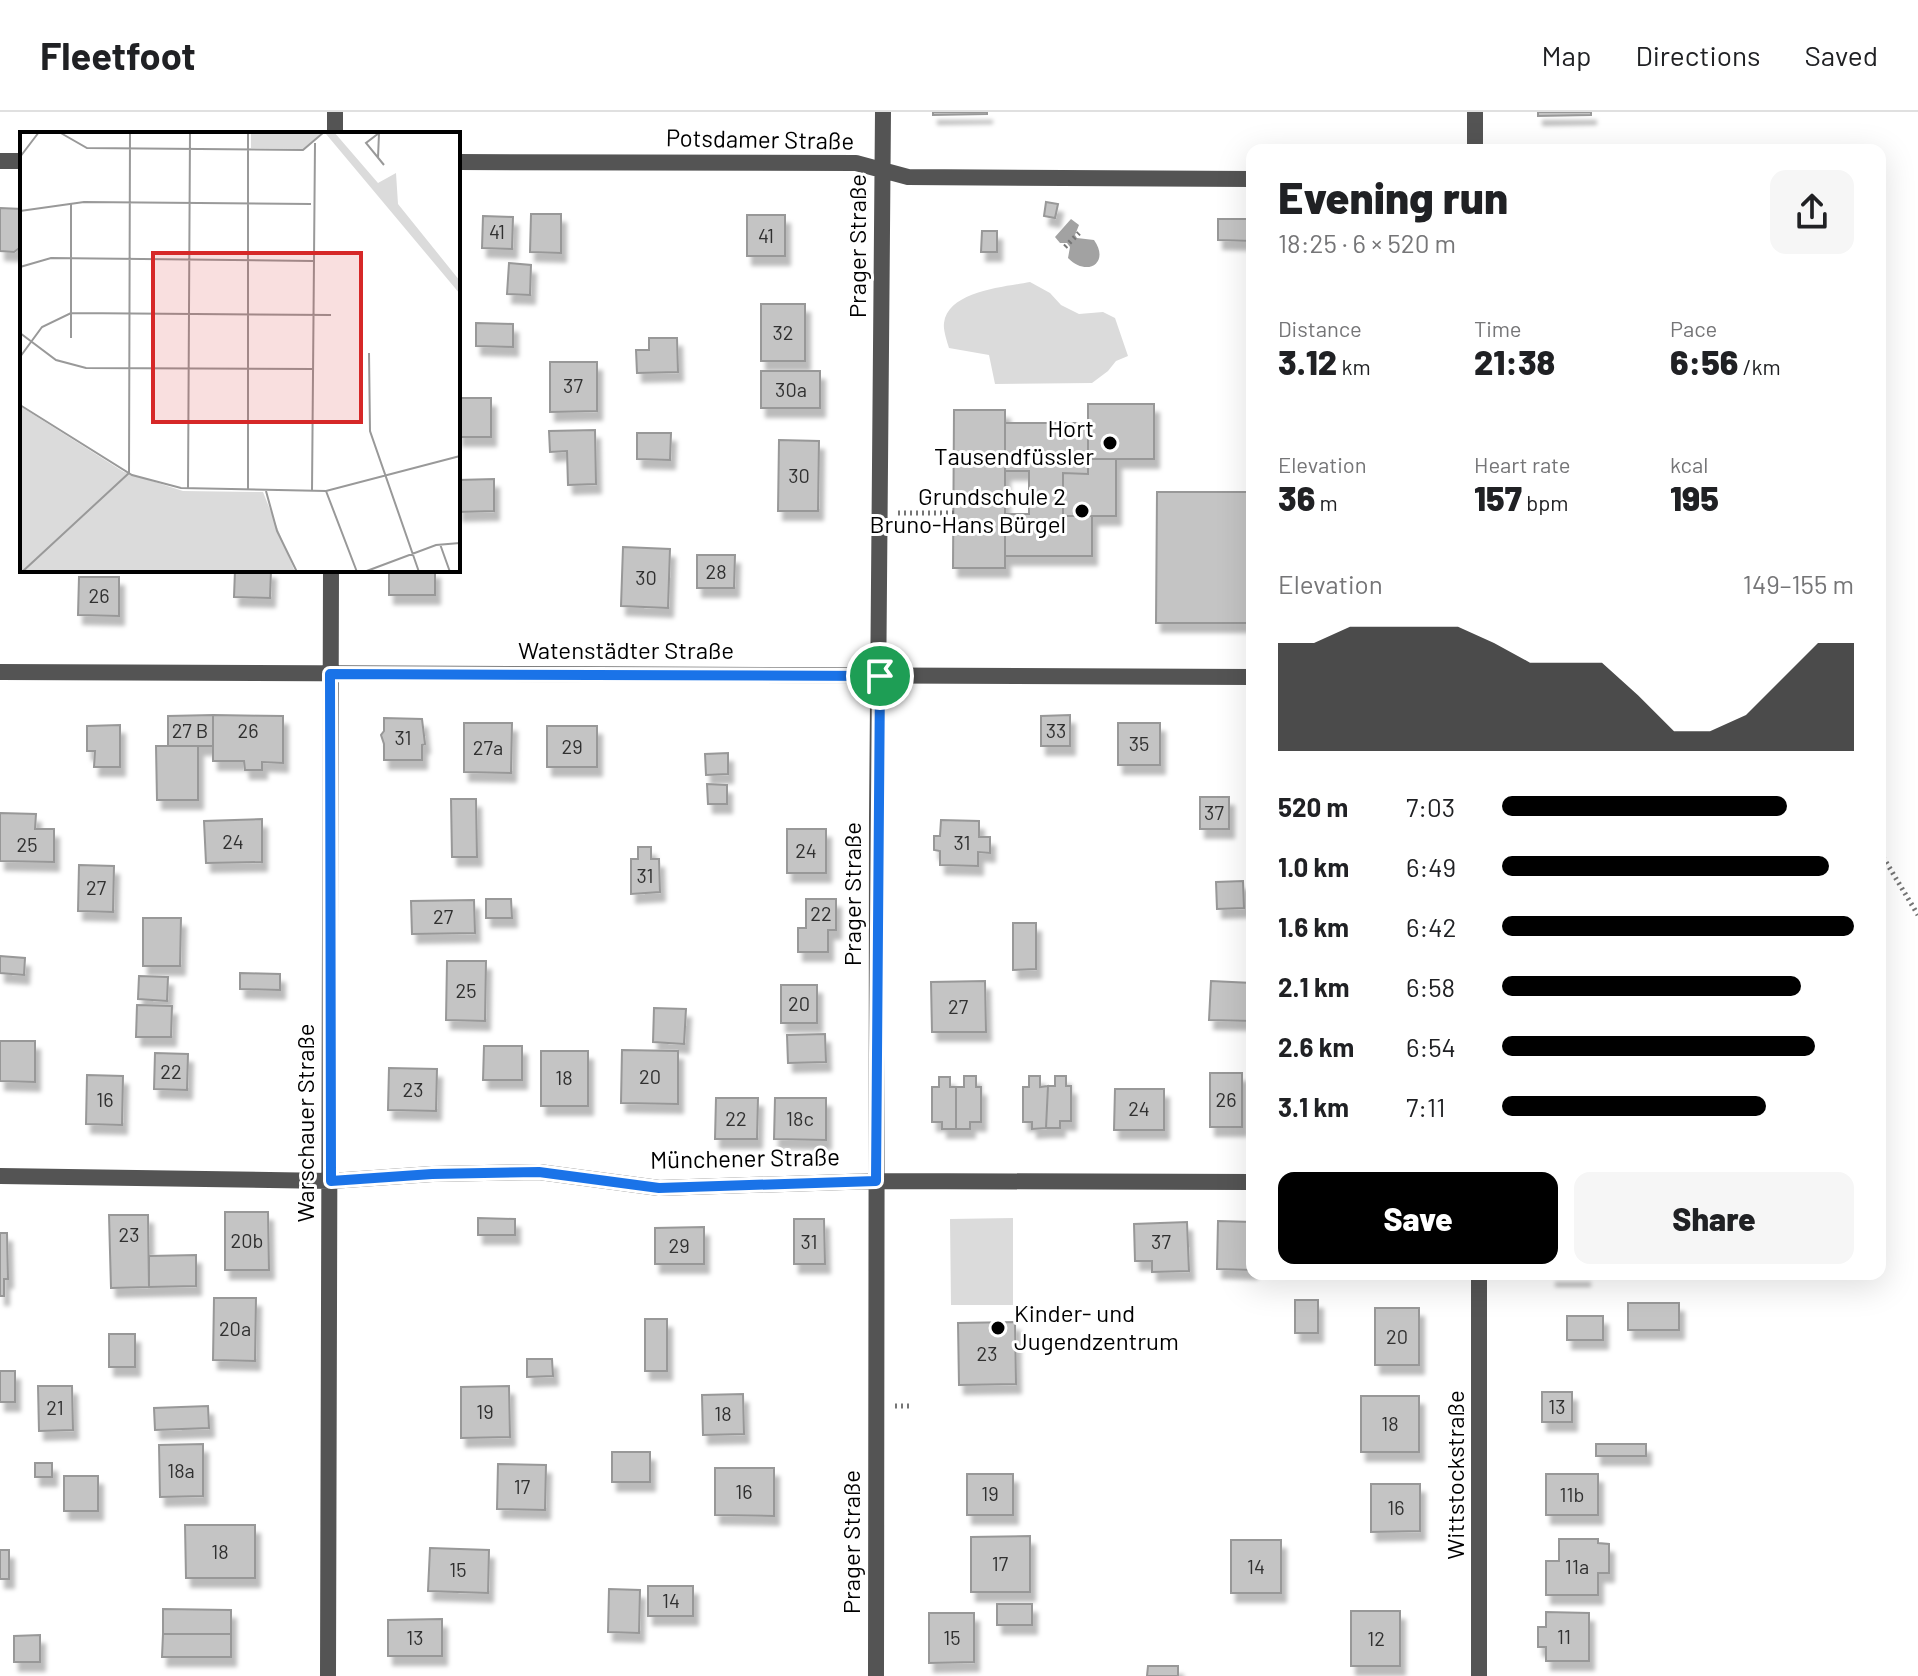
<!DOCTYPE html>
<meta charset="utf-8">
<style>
:root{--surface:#fff;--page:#f6f6f6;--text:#202124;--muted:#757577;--line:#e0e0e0;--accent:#000}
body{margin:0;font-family:Barlow,sans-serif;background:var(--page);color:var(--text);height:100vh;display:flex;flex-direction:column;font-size:30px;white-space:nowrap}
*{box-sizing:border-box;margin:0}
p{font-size:26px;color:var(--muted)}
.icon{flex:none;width:44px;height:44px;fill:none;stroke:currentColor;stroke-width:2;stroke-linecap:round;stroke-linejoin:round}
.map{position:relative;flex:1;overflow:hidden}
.sheet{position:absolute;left:1246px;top:32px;width:640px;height:1136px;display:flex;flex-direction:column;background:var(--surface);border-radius:16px;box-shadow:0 8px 32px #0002}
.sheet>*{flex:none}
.pin{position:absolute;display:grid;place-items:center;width:68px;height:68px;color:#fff;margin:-34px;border:4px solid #fff;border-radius:50%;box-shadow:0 2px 8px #0007}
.round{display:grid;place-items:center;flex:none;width:84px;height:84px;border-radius:16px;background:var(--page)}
.overview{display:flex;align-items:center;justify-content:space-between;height:136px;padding:0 32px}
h1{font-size:44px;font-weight:800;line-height:60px}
.figures{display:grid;grid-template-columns:repeat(3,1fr);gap:12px;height:136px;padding:8px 32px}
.figures div{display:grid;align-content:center}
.figures b{font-size:34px;font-weight:800}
.figures small{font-size:22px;font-weight:400}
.figures p{font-size:22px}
.chart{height:224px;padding:16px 32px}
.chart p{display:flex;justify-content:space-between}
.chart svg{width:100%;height:144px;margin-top:8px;fill:var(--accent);opacity:.7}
.button{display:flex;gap:16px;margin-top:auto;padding:16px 32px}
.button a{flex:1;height:92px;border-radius:16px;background:var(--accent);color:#fff;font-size:32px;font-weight:800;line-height:92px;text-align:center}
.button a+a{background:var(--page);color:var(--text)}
ul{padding:0 32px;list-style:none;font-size:26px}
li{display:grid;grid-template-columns:128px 96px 1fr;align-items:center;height:60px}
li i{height:20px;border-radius:10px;background:var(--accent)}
header{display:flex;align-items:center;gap:48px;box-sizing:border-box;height:112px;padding:0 40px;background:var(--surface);border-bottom:2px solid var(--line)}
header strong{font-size:38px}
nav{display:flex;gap:44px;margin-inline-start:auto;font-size:28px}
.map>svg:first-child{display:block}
.green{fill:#dbdbdb}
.water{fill:#a2a2a2}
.building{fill:#c4c4c4;stroke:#989898;stroke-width:2;filter:url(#shadow)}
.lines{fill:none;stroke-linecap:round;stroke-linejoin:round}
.path{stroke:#767676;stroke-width:5;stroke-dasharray:2 4;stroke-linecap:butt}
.minor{stroke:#545454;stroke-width:16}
.route-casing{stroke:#fff;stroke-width:16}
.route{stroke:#1a73e8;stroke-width:10}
.poi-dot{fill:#000;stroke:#fff;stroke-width:3}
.labels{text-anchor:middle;stroke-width:6;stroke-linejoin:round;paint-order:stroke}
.number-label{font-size:20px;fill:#313131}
.street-label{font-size:24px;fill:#000;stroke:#fff}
.poi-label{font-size:24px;fill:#000;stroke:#fff;text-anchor:end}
.inset-road{fill:none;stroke:#999;stroke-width:2}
.view{fill:#d62828;fill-opacity:0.15;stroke:#d62828;stroke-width:4}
.inset-edge{fill:none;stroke:#000;stroke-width:4}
</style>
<header>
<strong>Fleetfoot</strong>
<nav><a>Map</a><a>Directions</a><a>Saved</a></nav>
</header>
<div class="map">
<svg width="1918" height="1564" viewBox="0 0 1918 1564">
<defs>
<filter id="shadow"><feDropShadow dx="5" dy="9" stdDeviation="2" flood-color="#0004"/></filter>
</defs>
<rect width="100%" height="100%" fill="#fff"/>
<path class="green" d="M1030,170l20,11 11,12 18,9 24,-2 12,6 13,38 -12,5 -8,10 -16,12 -97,1 -6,-29 -40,-7c-2,-7 -6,-18 -5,-25 4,-32 61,-36 86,-41z
M1013,1106v87h-62l-1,-86z"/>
<path class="water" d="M1071,107l8,6 -4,10 2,3 17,2c16,22 -6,38 -26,18l2,-11 -3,-4h-7l-5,-6z"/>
<path class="building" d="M933,0h54v2l-54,1z
M1538,0h53v3l-53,1z
M1046,90l12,2 -3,14 -11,-2z
M0,96l22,1v37l-8,6 -14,-1z
M531,102h30v39l-31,-1z
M747,103h38v41h-38z
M483,104l30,1 -1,32 -30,-1z
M1218,107h34v22l-34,-1z
M982,119h15v21h-16z
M509,151l22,2 -1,30 -23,-1z
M761,192h44v57h-44z
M476,211l37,1v23l-37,-1z
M649,226h28l1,34 -41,1 -1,-23h13z
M550,250h47v49l-47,1z
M761,259h59v37h-59z
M458,286h33v39h-33z
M1088,292h66v55h-66z
M954,298h51v158h-52z
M1005,311h83v51l-25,-1v43h29v40h-87v-42h24v-43h-24z
M595,318l1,54 -28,1 -1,-34 -17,1 -1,-21z
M637,321h34l-1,27 -33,-1z
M779,328l40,1 -1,70h-40z
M19,345h3v29h-2z
M1088,347h28v57h-53v-43l25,1z
M494,367v32l-36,1v-32z
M1157,380h95v131h-96z
M623,435l47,2 -2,59 -47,-2z
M697,443h38l-1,33h-37z
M235,458h36l-1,28 -36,-1z
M389,458h46v25h-46z
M79,465h40v39l-41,-1z
M213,603l70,1v47l-21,-1v8h-17l-1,-9h-31z
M213,603v31h-45v-30z
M1070,603v31h-29v-30z
M384,606l38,1 3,25 -3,1v15h-38v-16l-3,-9 3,-4z
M464,611h48l-1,50 -47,-1z
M1118,611h42v42h-42z
M120,613v42h-26l1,-16h-8v-25z
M547,614h50v41h-50z
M156,634h42v54h-41z
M728,641v21l-22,1 -1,-21z
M707,672l20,1v19h-19z
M1200,685h29v32h-29z
M451,687h25l1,58h-25z
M0,701l36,1 -1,15h19v33l-54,-1z
M262,707v43l-56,1 -2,-42z
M941,708l38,1v16h11v16l-12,-1v14l-38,-1v-14l-6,-1v-14h6z
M787,717h39v44h-39z
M638,735h13v12h8l1,33 -29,2v-35h7z
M79,753l35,1 -1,46 -35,-1z
M1243,769l1,27 -27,1 -1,-27z
M486,787h25l1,19h-26z
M806,787h30v31h-8v22h-30v-24h8z
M474,788l1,33 -63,1 -1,-33z
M143,806h38l-1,48h-37z
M1013,811h23v46l-23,1z
M0,844l25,2 -1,17 -24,-2z
M447,849h39l-1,60 -39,-1z
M240,861l40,1v16l-40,-1z
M139,864l29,1 -1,24 -29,-2z
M985,869l1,51h-54l-1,-50z
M1211,869l41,2v38l-43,-1z
M781,873h36v38h-36z
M137,893l35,1 -1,31h-35z
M654,896l32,1 -2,35 -31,-2z
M825,922l1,28 -38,1 -1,-28z
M0,929h35v41l-35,-1z
M484,934h38v34h-39z
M622,938l56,1v53l-57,-1z
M541,939h47v55h-47z
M155,941l33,1 -1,36 -33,-1z
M389,956l48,1 -1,42 -48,-1z
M1210,961h32v54h-32z
M87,963l36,1 -1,49 -36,-1z
M964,964h12v11h5v35h-11v7h-14v-42h8z
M1029,964h11v11l8,-1 -2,42 -14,1v-7h-9v-35h6z
M1055,964h11v10h5v35h-11v7h-14l2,-42h7z
M939,965h11v10h6v42h-14v-7h-10v-35h7z
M1115,977h49v41h-50z
M716,986h42l-1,41h-42z
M775,986h51v42l-52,-1z
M225,1100h43l1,58h-44z
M109,1103h39l1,72 -38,1z
M478,1106l37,1v16h-37z
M794,1107h30l1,45h-31z
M1218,1109l34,1v48l-35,-1z
M1187,1110l2,49 -37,1v-11h-17l-1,-37z
M704,1115v37h-49v-36z
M0,1121h7l1,46h-4v17h-4z
M196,1143v31l-47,1v-31z
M1551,1162h34v3h-34z
M214,1186h42l-1,63 -42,-1z
M1295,1188h23v33h-23z
M1628,1191h51v27h-51z
M1375,1196h44v57h-44z
M1567,1204h36v24h-36z
M645,1207h22v52h-22z
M1015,1210l1,62 -57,1 -1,-62z
M109,1222h26v33h-26z
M527,1247h25l1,17 -26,1z
M0,1259h15v31h-15z
M38,1274h34l1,44 -34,1z
M509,1274l1,51 -49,1v-51z
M1542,1280h30v30h-30z
M743,1282l1,40 -41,1 -1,-40z
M1361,1284h58v56h-58z
M208,1294l1,22 -54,2 -1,-22z
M203,1332v52l-43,1 -1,-52z
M1596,1332h50v12h-50z
M612,1340h38v30h-38z
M35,1351h17v14h-17z
M498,1352l48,1 -1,45 -48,-1z
M715,1356h59v48l-59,-1z
M967,1362h46v41h-46z
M1546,1362h52v41h-52z
M64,1364h34v35h-34z
M1371,1372h49v47l-49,1z
M185,1413h70v53h-69z
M1030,1424v56h-59v-55z
M1559,1427h39v4l11,1v29h-11v22h-52v-34h13z
M1231,1428h50v53h-50z
M430,1436l59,2 -1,43 -60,-2z
M0,1438h9v29h-9z
M648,1474h45v30h-45z
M609,1477l31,1 -1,43 -31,-1z
M997,1492h35v21h-35z
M163,1497l68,1v24h-68z
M1351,1499h49v55h-49z
M1546,1500l43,1v48h-43v-14h-8v-20h8z
M929,1501h45v49l-45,1z
M442,1507v37h-54v-36z
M163,1522h68v23h-69z
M40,1523v27h-26v-26z
M1148,1554h30v10h-31z"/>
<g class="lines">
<path class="path" d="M1065,135l14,-14
M898,401h56
M1880,740l38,63
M895,1294h15"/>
<path class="minor" d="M1475,0v38
M335,22v-22
M0,49h22
M458,50l398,1 52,14 344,2
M0,560l1252,5
M0,1064l331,5 101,-7 107,-2 120,16 217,-7 376,1
M328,1564l3,-1106
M876,1564l1,-857 6,-707
M1479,1564v-402"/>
</g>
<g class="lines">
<g class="route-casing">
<path id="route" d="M330,562l550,2 -4,505 -217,7 -120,-16 -107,2 -101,7z"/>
</g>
<use href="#route" class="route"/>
</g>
<g class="poi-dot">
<circle cx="1110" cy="331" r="8"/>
<circle cx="1082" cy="399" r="8"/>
<circle cx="998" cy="1216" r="8"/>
</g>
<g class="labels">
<g class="number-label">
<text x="497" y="127">41</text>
<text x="766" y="131">41</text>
<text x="783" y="228">32</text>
<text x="573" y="281">37</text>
<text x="791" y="285">30a</text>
<text x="799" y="371">30</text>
<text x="716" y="467">28</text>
<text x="646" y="473">30</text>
<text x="99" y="491">26</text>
<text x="190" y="626">27 B</text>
<text x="248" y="626">26</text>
<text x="1056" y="626">33</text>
<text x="403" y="633">31</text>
<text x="1139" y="639">35</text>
<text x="572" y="642">29</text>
<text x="488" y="643">27a</text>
<text x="1214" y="708">37</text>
<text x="233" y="737">24</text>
<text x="962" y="738">31</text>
<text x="27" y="740">25</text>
<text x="806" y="746">24</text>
<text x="645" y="771">31</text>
<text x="96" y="783">27</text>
<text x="821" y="809">22</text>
<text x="443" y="812">27</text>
<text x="466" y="886">25</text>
<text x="799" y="899">20</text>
<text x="958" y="902">27</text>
<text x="171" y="967">22</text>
<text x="650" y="972">20</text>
<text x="564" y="973">18</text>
<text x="413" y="985">23</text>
<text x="105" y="995">16</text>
<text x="1226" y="995">26</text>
<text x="1139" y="1004">24</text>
<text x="736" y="1014">22</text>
<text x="800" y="1014">18c</text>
<text x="129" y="1130">23</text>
<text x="247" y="1136">20b</text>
<text x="809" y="1137">31</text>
<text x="1161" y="1137">37</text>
<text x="679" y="1141">29</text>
<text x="235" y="1224">20a</text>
<text x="1397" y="1232">20</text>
<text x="987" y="1249">23</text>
<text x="1557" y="1302">13</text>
<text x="55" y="1303">21</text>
<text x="485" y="1307">19</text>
<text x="723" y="1309">18</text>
<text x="1390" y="1319">18</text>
<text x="181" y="1366">18a</text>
<text x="522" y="1382">17</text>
<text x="744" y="1387">16</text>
<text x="990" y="1389">19</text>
<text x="1572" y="1390">11b</text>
<text x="1396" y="1403">16</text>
<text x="220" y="1447">18</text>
<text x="1000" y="1459">17</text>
<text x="1256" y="1462">14</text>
<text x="1577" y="1462">11a</text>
<text x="458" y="1465">15</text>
<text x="671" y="1496">14</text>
<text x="1564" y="1532">11</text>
<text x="415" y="1533">13</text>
<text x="952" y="1533">15</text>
<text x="1376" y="1534">12</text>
</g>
<g class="street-label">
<text transform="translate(760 28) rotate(1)" y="8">Potsdamer Straße</text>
<text transform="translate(858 134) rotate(-90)" y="8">Prager Straße</text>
<text x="626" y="547">Watenstädter Straße</text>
<text transform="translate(853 782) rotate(-90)" y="8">Prager Straße</text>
<text transform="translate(306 1011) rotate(-90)" y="8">Warschauer Straße</text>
<text transform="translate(745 1047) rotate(-1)" y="8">Münchener Straße</text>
<text transform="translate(1456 1363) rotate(-90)" y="8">Wittstockstraße</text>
<text transform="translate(852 1430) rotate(-90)" y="8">Prager Straße</text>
</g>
<g class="poi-label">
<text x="1094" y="325">Hort<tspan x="1094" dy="28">Tausendfüssler</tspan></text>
<text x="1066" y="393">Grundschule 2<tspan x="1066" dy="28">Bruno-Hans Bürgel</tspan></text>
<text x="1014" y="1210" text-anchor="start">Kinder- und<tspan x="1014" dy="28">Jugendzentrum</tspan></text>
</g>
</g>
<g transform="translate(20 20)">
<rect width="440" height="440" fill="#fff"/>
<path d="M231,0h71l-18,17 -53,-1zM314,0l44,51 18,-10 2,31 62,77v13l-134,-160zM0,274l104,66 59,19 80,1 32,80h-275z" fill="#dbdbdb"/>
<path class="inset-road" d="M39,0l28,16 216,2 21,-18M359,1l-13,10 18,22M0,25l19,-25M358,26l1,-25M0,79l64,-9 227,2M0,135l31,-9 262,3M0,201l36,27 30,8 227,1M51,206v-135M349,221l1,78 49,141M0,225l22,-30 29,-14 260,2M0,273l112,70 49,13 145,3 134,-35M109,341l1,-341M168,356l2,-356M228,358v-358M246,359l11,40 20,41M292,359l3,-348M306,359l31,81M420,412l10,28M2,440l107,-99M344,440l72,-27 24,-2"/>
<path class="view" d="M133,121h208v169h-208z"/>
<rect width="440" height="440" class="inset-edge"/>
</g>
</svg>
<div class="pin" style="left:880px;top:564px;background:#1e9e55"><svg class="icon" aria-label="arrive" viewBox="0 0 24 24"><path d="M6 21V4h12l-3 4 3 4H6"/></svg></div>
<section class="sheet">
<div class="overview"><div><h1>Evening run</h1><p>18:25 · 6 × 520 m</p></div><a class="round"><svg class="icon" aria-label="share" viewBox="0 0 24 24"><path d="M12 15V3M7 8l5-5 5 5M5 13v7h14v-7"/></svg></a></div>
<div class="figures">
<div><p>Distance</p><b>3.12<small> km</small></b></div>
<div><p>Time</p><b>21:38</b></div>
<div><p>Pace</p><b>6:56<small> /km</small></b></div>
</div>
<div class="figures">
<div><p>Elevation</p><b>36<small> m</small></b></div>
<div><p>Heart rate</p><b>157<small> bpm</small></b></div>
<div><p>kcal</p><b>195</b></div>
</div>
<div class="chart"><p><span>Elevation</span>149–155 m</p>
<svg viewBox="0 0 160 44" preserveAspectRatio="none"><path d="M0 44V11L10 11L20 6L30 6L40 6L50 6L60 11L70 17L80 17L90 17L100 27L110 38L120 38L130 33L140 22L150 11L160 11V44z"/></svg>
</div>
<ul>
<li><b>520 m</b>7:03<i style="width:81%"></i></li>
<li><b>1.0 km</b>6:49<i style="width:93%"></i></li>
<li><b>1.6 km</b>6:42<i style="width:100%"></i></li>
<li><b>2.1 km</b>6:58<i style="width:85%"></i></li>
<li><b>2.6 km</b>6:54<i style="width:89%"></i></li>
<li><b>3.1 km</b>7:11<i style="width:75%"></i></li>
</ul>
<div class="button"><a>Save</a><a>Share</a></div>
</section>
</div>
